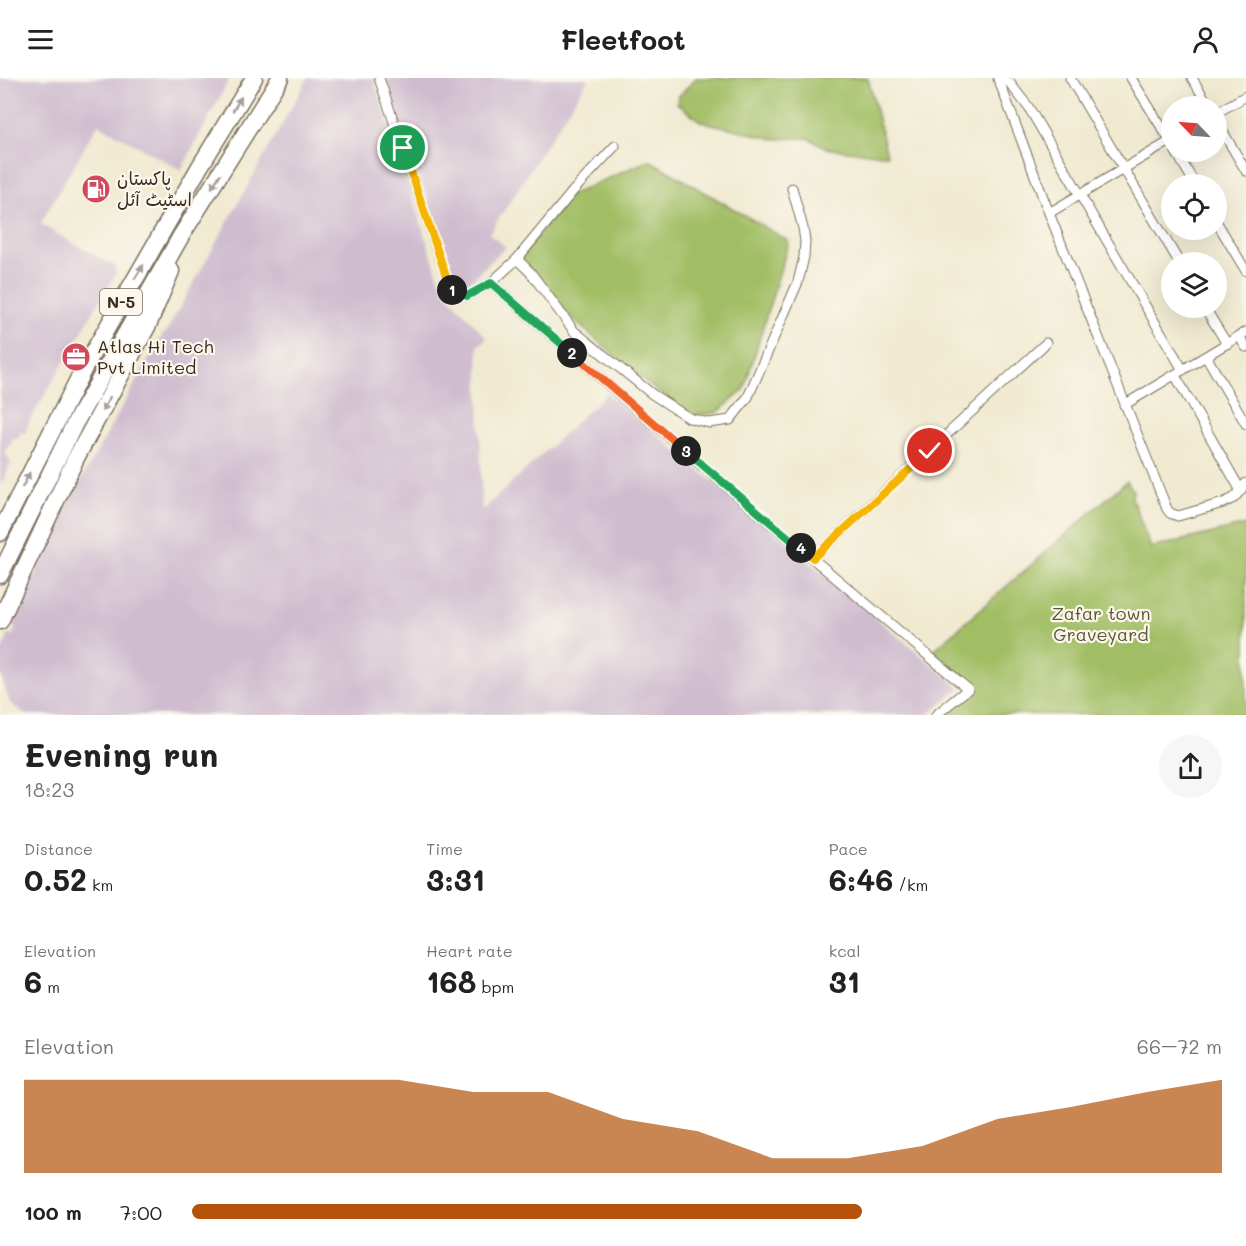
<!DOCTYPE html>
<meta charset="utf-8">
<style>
:root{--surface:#fff;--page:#f6f6f6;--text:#222;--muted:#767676;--accent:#b45309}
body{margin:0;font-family:Mali,"Playpen Sans Arabic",sans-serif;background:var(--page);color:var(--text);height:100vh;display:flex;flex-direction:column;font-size:22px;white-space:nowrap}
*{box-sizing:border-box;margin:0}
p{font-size:20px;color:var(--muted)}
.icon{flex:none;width:33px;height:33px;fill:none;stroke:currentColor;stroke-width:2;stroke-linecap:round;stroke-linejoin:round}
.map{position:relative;height:637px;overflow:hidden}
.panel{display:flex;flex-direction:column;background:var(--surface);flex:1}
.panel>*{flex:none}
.needle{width:39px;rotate:295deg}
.fabs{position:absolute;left:1161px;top:18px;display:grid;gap:12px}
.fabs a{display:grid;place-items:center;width:66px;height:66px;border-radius:50%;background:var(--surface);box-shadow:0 6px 24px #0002;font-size:30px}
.pin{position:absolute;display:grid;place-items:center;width:51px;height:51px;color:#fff;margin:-26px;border:3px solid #fff;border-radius:50%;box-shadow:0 2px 6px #0007}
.km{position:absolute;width:30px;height:30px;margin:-15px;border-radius:50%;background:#222;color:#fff;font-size:16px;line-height:30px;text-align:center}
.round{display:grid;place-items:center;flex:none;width:63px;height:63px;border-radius:32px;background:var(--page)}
.headline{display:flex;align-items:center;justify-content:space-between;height:102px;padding:0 24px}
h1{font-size:33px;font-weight:700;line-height:45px}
.figures{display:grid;grid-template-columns:repeat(3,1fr);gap:9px;height:102px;padding:6px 24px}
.figures div{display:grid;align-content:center}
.figures b{font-size:30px;font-weight:700}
.figures small{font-size:16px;font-weight:400}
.figures p{font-size:16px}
.chart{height:168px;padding:12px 24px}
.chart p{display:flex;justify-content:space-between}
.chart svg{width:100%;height:108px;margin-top:6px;fill:var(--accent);opacity:.7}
ul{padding:0 24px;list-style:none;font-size:20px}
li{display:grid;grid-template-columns:96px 72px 1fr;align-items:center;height:45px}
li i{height:15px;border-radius:8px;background:var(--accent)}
header{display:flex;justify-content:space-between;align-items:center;height:78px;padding:0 24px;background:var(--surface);font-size:27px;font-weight:700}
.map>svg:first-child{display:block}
.industrial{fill:#cfbdcf}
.green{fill:#a2be65;stroke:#6e7442;stroke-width:1.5}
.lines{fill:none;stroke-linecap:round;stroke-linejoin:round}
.street-casing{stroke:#7a6d5d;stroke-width:11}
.highway-casing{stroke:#7a6d5d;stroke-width:19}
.street{stroke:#fff;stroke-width:9}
.highway{stroke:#fff;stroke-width:16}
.oneway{fill:#a79f9a}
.split-1-casing{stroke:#fff;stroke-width:12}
.split-2-casing{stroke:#fff;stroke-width:12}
.split-3-casing{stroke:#fff;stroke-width:12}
.split-4-casing{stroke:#fff;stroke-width:12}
.split-5-casing{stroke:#fff;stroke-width:12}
.split-1{stroke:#f5b400;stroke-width:8}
.split-2{stroke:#22a559;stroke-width:8}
.split-3{stroke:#f0652b;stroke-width:8}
.split-4{stroke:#22a559;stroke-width:8}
.split-5{stroke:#f5b400;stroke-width:8}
.labels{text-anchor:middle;stroke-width:4.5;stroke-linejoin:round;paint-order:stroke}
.shield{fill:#fbf7ec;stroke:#75685c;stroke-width:1.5}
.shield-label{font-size:16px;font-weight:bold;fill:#3b2a1e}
.poi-label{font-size:18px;fill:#3b2a1e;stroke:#fbf7ec;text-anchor:start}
.park-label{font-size:18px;fill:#5a5633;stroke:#fbf7ec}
</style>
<header><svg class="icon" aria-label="menu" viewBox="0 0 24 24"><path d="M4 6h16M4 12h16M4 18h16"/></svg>Fleetfoot<svg class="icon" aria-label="person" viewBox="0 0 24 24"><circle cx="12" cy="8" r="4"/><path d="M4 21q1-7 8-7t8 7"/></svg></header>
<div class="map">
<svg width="1246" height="637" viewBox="0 0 1246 637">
<rect width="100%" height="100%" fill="#fbf7ec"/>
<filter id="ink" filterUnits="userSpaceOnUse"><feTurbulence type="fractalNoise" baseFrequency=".0167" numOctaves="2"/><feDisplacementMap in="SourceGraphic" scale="12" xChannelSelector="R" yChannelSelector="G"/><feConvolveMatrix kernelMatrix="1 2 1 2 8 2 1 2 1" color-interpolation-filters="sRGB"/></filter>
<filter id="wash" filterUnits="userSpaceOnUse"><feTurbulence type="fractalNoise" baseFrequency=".008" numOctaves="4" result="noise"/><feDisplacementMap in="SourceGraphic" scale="24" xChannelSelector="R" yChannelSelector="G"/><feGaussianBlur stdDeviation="1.35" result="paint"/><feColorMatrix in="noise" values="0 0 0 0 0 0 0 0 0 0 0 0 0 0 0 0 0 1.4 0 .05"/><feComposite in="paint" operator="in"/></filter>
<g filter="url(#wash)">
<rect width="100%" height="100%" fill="#f0ead1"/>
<path class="industrial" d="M0,0h230l-49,92 -83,-46 -58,100 75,42 1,7 -87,149 -4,11h-5l-1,5h-5l-9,13 6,12 -11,23z
M308,0h65l70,212 44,48 -9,8 4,165 125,-118 353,295 -32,27h-902l-16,-12 -10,-30v-18l9,-21 3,1 4,-7 -4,-2 61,-132 90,-160h2z
M386,0h203l-100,156 17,13 -41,39 -9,-3z"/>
<path class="green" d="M696,0h172l19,77 -58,-6 -21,-11 -34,1 -74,-18 -23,-18 2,-7z
M649,82l140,81 -45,149 -27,23 -24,2 -38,-25 -77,-66 -62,-62 56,-68z
M1127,403l6,10 -1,7 19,50 95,-23v190l-300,-1 31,-26 -44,-37z"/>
</g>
<g filter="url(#ink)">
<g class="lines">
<g class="street-casing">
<path id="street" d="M379,0l71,210 17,8 24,-13 26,-24 56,-68 42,-45
M998,0l51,135 118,296 3,4 8,3 45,-13 11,-5 12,-15
M1070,0l109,184
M1131,0l41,66
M1192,0l17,28
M998,1l11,3 20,26 154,262
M1216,35l30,-17
M1216,42l30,51
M1176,74l19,32
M1049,135l123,-73
M1216,143l30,50
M517,181l14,14 43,58 78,63 37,24 20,5 21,-3 18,-23 50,-115 6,-25 1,-16 -2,-13 -11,-40
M491,205l209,181 268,225 -32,26
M1205,230l22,36
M1239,258l7,11
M1206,278l40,68
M1175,297l66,116
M1124,327l122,-73
M813,480l233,-215"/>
</g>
<g class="highway-casing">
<path id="highway" d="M0,455l84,-165 115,-200 55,-90
M0,497l75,-152 106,-187 99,-158
M0,543l76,-163 72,-133 23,-54"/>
</g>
<use href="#street" class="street"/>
<use href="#highway" class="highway"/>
</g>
<defs><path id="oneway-solid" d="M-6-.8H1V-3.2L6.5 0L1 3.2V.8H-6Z" transform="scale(1.5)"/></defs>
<g class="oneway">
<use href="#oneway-solid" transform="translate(237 26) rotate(-59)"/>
<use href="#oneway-solid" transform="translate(216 103) rotate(122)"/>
<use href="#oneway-solid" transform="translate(139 194) rotate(-58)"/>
<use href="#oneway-solid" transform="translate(106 326) rotate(119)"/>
<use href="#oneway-solid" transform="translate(26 402) rotate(-63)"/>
</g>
</g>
<g class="lines" filter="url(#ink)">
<g class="split-1-casing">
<path id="split-1" d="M403,70l47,140 2,2"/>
</g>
<g class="split-2-casing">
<path id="split-2" d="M452,212l15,6 24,-13 81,70"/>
</g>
<g class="split-3-casing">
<path id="split-3" d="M572,275l114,98"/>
</g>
<g class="split-4-casing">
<path id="split-4" d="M686,373l115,97"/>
</g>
<g class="split-5-casing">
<path id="split-5" d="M801,470l12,10 117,-107"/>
</g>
<use href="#split-1" class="split-1"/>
<use href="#split-2" class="split-2"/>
<use href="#split-3" class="split-3"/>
<use href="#split-4" class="split-4"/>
<use href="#split-5" class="split-5"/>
</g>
<defs>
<g id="fuel-disc" transform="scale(1.5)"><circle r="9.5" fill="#d1495b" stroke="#fbf7ec"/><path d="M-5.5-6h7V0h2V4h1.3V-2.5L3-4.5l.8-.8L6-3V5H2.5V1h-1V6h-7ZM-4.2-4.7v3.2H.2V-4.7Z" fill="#fff"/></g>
<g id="office-disc" transform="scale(1.5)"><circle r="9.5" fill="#d1495b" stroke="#fbf7ec"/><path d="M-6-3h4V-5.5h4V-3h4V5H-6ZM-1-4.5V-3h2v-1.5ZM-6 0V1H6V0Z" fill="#fff"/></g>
</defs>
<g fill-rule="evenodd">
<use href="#fuel-disc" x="96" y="111"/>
<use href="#office-disc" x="76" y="279"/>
</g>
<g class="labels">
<rect class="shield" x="100" y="211" width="42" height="26" rx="4.5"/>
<g class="shield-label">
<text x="121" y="230">N-5</text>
</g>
<g class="poi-label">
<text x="117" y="107">پاکستان<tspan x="117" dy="21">اسٹیٹ آئل</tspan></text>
<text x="97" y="275">Atlas Hi Tech<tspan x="97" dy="21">Pvt Limited</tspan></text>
</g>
<g class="park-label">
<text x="1101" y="542">Zafar town<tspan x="1101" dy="21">Graveyard</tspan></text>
</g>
</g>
</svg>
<div class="fabs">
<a><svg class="needle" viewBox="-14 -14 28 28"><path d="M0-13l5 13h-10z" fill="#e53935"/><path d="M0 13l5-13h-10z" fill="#767676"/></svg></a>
<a><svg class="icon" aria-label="locate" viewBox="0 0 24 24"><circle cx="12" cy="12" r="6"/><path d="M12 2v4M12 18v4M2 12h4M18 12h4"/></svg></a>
<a><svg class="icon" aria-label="layers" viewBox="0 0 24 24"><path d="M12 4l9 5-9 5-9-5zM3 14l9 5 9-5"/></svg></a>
</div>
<div class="pin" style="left:403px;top:70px;background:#1e9e55"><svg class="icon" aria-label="arrive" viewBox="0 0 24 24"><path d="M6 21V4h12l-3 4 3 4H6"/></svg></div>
<div class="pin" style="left:930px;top:373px;background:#d93025"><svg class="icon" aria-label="check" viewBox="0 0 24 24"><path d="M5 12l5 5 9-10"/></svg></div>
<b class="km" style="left:452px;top:212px">1</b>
<b class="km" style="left:572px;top:275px">2</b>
<b class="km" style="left:686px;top:373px">3</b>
<b class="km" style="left:801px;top:470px">4</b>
</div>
<section class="panel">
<div class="headline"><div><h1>Evening run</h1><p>18:23</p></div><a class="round"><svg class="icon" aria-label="share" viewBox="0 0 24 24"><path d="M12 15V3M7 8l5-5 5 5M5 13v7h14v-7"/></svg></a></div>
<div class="figures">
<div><p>Distance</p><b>0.52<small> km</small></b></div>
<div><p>Time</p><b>3:31</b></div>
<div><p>Pace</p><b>6:46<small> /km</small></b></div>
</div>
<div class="figures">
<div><p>Elevation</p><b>6<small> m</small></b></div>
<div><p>Heart rate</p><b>168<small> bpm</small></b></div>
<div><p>kcal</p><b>31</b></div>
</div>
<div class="chart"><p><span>Elevation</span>66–72 m</p>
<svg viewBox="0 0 160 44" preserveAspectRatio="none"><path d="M0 44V6L10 6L20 6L30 6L40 6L50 6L60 11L70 11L80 22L90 27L100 38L110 38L120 33L130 22L140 17L150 11L160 6V44z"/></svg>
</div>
<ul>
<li><b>100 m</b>7:00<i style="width:65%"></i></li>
</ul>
</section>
